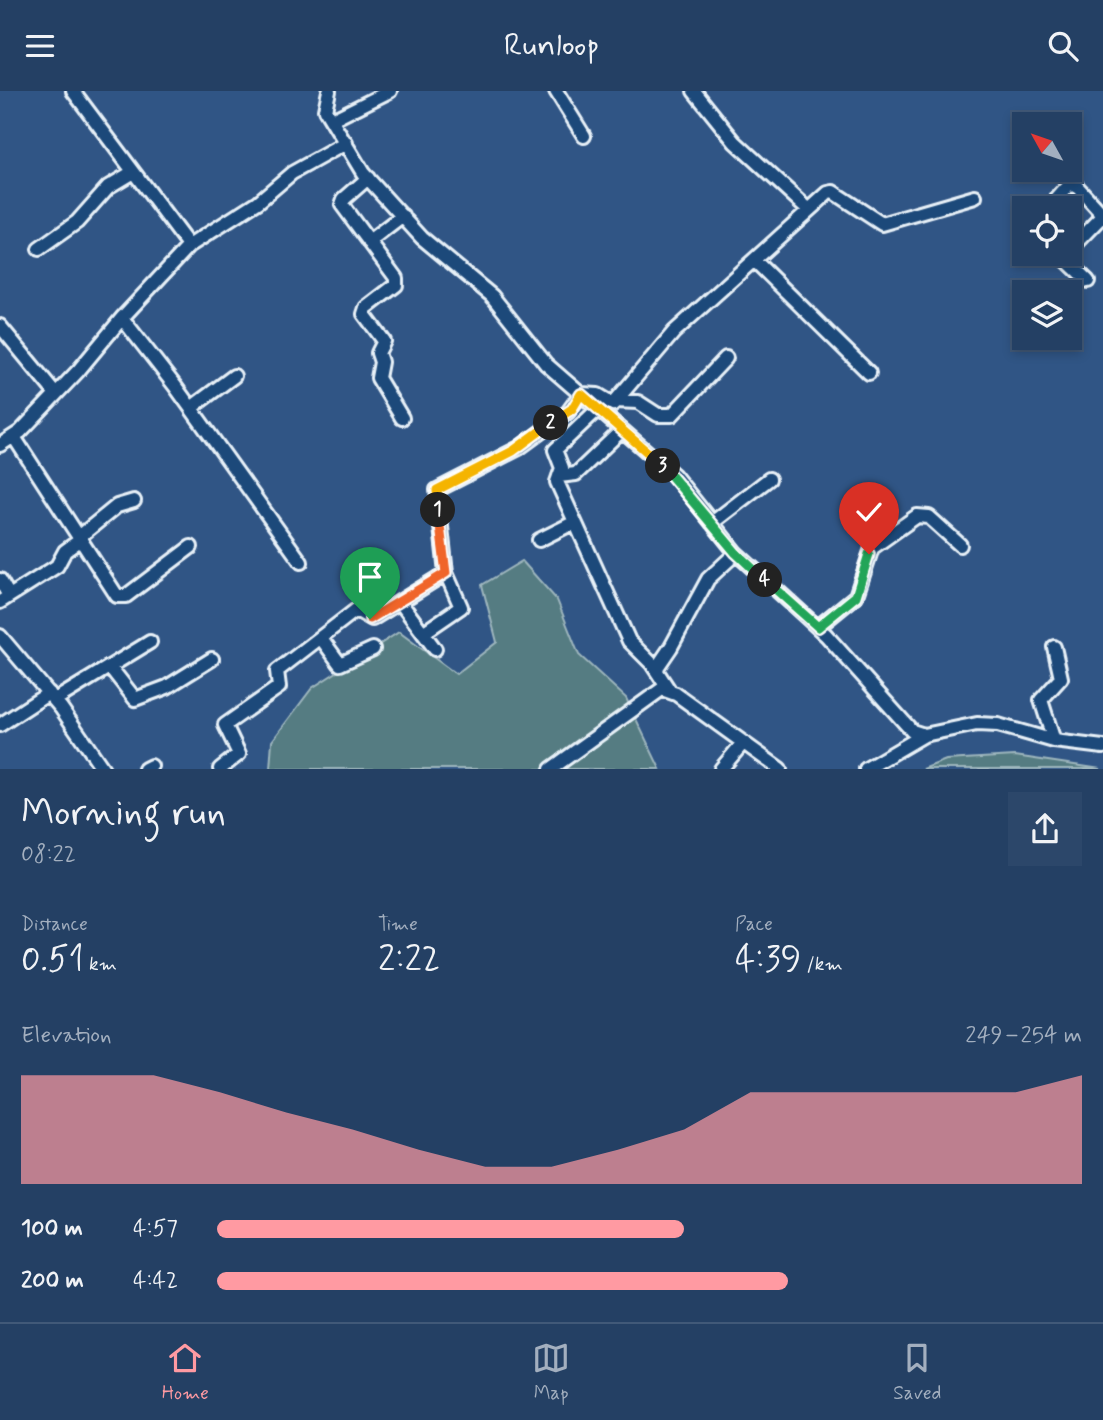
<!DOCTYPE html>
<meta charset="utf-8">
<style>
:root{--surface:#244064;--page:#2c476a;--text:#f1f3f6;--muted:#a3afbf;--line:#415978;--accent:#ff9aa2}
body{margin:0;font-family:Mynerve,sans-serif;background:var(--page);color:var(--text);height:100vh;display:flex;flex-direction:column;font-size:26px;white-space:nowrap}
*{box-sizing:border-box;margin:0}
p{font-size:23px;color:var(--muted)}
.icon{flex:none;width:38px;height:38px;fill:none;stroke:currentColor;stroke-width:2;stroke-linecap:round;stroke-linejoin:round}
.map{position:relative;height:678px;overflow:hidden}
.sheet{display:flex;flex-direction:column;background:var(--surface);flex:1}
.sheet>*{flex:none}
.needle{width:46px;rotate:310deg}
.controls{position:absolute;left:1012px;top:21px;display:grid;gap:14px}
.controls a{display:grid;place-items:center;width:70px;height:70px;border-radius:0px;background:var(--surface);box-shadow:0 4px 10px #0003,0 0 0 2px var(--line);font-size:35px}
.pin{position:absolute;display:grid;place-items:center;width:60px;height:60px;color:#fff;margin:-72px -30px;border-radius:50% 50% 50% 0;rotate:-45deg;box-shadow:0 0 7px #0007}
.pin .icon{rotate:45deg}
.km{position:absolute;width:35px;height:35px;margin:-18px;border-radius:50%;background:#222;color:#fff;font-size:19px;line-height:35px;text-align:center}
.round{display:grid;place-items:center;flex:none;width:74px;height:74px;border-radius:0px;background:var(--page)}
.overview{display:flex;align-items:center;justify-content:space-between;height:119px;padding:0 21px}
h1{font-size:38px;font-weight:600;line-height:52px}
.figures{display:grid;grid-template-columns:repeat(3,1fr);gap:10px;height:119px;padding:7px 21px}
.figures div{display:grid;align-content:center}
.figures b{font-size:35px;font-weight:600}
.figures small{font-size:19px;font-weight:400}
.figures p{font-size:19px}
.chart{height:196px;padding:14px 21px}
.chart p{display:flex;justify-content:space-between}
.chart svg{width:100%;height:126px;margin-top:7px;fill:var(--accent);opacity:.7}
ul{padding:0 21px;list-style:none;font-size:23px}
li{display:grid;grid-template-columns:112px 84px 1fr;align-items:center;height:52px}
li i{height:18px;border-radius:9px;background:var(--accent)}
header{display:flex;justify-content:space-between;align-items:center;height:91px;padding:0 21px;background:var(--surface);font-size:32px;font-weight:600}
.tabs{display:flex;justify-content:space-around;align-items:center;height:98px;border-top:2px solid var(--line);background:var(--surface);font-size:19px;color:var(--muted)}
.tabs a{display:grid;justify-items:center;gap:4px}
.tabs .on{color:var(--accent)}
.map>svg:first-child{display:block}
.green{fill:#557c82;stroke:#9eb6bd;stroke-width:2}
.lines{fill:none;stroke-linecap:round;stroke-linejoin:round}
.minor-casing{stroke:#e8f1f8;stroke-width:18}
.minor{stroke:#1f4a7a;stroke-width:12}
.split-1-casing{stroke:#fff;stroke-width:14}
.split-2-casing{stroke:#fff;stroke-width:14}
.split-3-casing{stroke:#fff;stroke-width:14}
.split-4-casing{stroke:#fff;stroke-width:14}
.split-5-casing{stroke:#fff;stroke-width:14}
.split-1{stroke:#f0652b;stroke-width:9}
.split-2{stroke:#f5b400;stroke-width:9}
.split-3{stroke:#f5b400;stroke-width:9}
.split-4{stroke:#22a559;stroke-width:9}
.split-5{stroke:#22a559;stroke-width:9}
</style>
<header><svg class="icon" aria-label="menu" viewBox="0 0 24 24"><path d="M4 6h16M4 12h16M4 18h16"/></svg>Runloop<svg class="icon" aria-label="search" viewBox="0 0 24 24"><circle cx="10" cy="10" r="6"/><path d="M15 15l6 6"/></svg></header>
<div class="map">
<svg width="1103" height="678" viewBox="0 0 1103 678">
<rect width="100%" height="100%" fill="#305585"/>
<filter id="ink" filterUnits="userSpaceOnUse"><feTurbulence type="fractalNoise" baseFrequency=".0143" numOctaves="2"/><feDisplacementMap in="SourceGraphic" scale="14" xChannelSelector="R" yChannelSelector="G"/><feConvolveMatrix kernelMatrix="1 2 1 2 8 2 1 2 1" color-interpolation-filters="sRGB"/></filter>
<g filter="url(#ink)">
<path class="green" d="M522,470l35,39 22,55 47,43 34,71h-390l2,-28 40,-53 87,-56 57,42 41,-32 -15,-57z
M1015,665l86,13h-178l23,-9z"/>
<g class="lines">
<g class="minor-casing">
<path id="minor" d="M73,0l116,155
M329,0l-4,19 38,63 59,65 70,58 54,68 128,111 62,78 90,82 86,96 12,4 53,-11 21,1 56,16 49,6
M556,0l28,45
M694,0l41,51 73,67
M332,29l58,-29
M1062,79l41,45
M368,87l-24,21 -2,6 54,73v7l-30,23 -2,6 20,27 -6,12 3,9 -3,16 24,40
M1049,117l23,-26
M369,151l34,-26
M39,158l38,-27 31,-35 25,-15
M1069,160l34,-35
M1066,163l-1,5 23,22
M754,169l115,113
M122,227l53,68 126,176
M0,235l56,68
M615,310l23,1 20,13h14l54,-57
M191,317l43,-32
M598,318l-43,41 7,18 -5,14 72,159 23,23 17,26
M14,346l103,159h9l65,-49
M0,354l20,-13 58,-61 44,-53 67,-72 69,-44 34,-29 54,-30
M559,385l17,-2 46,-44
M712,432l57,-44
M79,446l38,-31 17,-5
M539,449l36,-18
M0,489l9,16
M0,511l57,-36 8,-15 15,-11
M400,511l35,47
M818,536l38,-31 16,-48 45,-32 12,1 31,28
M423,542l38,-26 -15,-34
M0,545l61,72 42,61
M321,547l19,26 33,-15
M1054,556l7,31 -20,22 13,41
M110,576l25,32 32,-12 45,-28
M656,578l15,-22 37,-68 28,-26
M55,609l95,-58
M0,634l49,-32
M145,678l6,-3
M220,678l19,-15 -14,-29 54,-38 -2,-16 79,-61 16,9 74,-46 -9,-83 82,-42 49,-36 13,-18 17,1 15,9 61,-72 154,-139 5,-1 49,32 93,-27
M551,678l111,-80 14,5 104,75
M721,678l22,-26
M866,678l58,-34"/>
</g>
<use href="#minor" class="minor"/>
</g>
</g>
<g class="lines" filter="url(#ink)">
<g class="split-1-casing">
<path id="split-1" d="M370,528l76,-46 -8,-63"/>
</g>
<g class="split-2-casing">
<path id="split-2" d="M438,419l-1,-20 76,-39 38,-28"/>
</g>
<g class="split-3-casing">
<path id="split-3" d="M551,332l21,-14 9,-15 82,72"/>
</g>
<g class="split-4-casing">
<path id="split-4" d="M663,375l73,87 29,27"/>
</g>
<g class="split-5-casing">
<path id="split-5" d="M765,489l53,47 38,-31 13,-42"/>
</g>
<use href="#split-1" class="split-1"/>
<use href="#split-2" class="split-2"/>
<use href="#split-3" class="split-3"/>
<use href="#split-4" class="split-4"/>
<use href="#split-5" class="split-5"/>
</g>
</svg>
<div class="controls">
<a><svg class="needle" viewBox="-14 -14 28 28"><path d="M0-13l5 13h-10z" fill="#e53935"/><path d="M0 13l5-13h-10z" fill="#a3afbf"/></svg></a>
<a><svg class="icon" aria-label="locate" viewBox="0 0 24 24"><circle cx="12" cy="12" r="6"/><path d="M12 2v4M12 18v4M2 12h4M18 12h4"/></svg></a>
<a><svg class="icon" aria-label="layers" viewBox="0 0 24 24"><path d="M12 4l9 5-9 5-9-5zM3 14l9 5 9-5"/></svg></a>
</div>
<div class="pin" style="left:370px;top:528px;background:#1e9e55"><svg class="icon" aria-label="arrive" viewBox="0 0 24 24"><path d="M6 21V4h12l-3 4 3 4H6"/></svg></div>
<div class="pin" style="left:869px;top:463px;background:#d93025"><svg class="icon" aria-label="check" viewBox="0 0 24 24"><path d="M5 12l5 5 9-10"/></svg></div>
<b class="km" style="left:438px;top:419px">1</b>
<b class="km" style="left:551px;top:332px">2</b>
<b class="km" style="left:663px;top:375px">3</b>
<b class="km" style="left:765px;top:489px">4</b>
</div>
<section class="sheet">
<div class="overview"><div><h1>Morning run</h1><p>08:22</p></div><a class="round"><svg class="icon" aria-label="share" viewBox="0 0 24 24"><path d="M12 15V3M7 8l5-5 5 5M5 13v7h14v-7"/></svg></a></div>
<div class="figures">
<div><p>Distance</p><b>0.51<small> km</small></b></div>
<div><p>Time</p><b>2:22</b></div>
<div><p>Pace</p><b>4:39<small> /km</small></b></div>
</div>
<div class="chart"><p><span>Elevation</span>249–254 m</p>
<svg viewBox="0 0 160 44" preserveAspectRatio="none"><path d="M0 44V6L10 6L20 6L30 12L40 19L50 25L60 32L70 38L80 38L90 32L100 25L110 12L120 12L130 12L140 12L150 12L160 6V44z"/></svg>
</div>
<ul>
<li><b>100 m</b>4:57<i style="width:54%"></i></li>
<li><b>200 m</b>4:42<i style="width:66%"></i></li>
</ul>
</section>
<nav class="tabs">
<a class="on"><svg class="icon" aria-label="home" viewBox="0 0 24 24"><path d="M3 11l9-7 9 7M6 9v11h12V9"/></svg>Home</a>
<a><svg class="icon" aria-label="map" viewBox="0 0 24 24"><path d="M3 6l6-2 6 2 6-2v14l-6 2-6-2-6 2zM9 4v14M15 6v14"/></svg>Map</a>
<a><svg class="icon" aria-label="saved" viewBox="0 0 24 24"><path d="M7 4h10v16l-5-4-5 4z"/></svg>Saved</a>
</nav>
